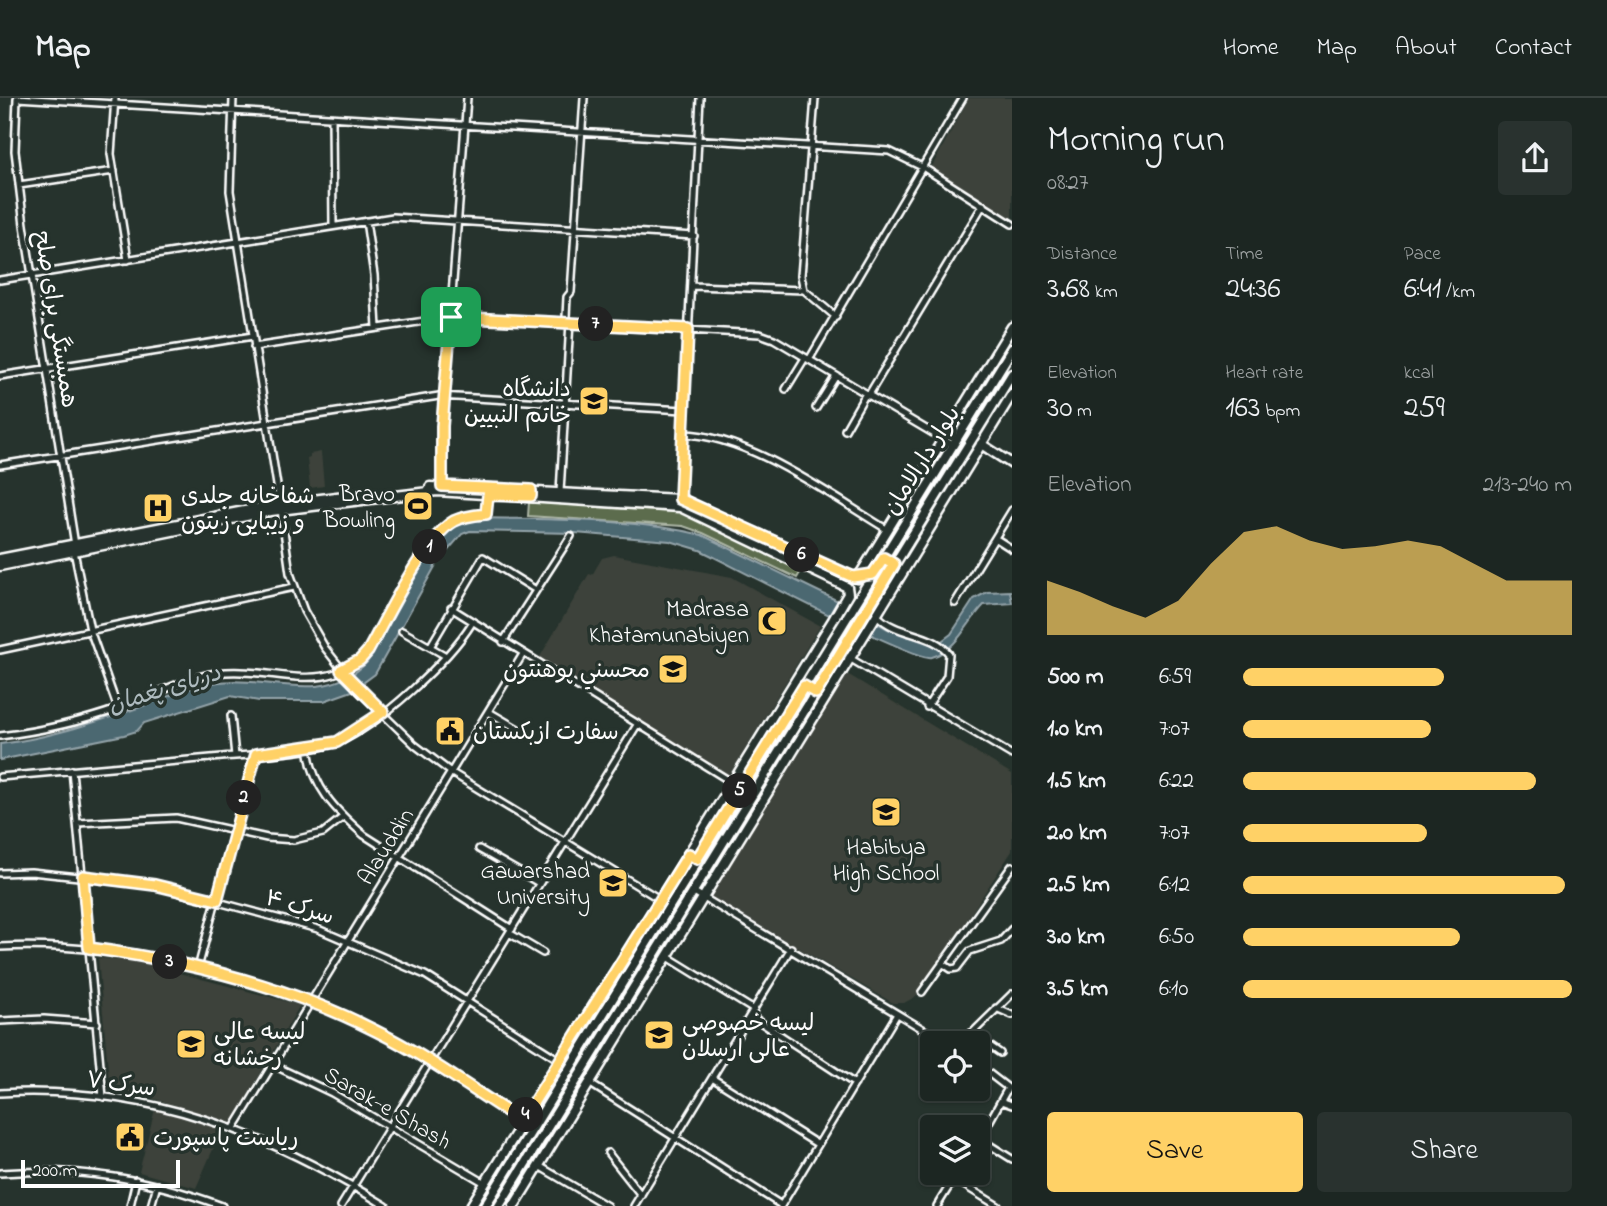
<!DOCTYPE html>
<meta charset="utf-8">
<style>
:root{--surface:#1c2622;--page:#29322f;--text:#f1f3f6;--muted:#a0a5a5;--line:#3a4340;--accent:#ffd166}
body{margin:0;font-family:"Indie Flower","Playpen Sans Arabic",sans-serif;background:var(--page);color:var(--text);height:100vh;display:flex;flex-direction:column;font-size:26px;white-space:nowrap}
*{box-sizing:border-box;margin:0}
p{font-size:23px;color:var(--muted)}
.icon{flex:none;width:38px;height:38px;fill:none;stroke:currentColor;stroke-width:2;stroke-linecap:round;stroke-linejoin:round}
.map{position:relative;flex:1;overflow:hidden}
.details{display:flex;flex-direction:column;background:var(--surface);width:595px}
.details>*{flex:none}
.tools{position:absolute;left:920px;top:933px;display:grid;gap:14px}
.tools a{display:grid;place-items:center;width:70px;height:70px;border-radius:7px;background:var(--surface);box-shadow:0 2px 5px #0004,0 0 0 2px var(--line);font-size:35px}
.scale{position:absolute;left:21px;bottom:18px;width:159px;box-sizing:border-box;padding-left:7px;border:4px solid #fff;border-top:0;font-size:19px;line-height:24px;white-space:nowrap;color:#fff;-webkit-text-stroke:5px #26332d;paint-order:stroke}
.pin{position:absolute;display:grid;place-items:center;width:60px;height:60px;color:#fff;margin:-30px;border-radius:14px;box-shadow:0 4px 10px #0006}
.km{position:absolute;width:35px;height:35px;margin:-18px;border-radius:50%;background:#222;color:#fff;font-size:19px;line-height:35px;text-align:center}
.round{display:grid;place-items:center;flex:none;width:74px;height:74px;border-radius:7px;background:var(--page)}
.summary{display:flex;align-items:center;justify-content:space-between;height:119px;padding:0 35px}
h1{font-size:38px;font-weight:600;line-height:52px}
.figures{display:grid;grid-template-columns:repeat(3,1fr);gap:10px;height:119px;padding:7px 35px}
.figures div{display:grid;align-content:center}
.figures b{font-size:30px;font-weight:600}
.figures small{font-size:19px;font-weight:400}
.figures p{font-size:19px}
.chart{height:196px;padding:14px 35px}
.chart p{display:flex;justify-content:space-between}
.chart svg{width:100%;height:126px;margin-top:7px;fill:var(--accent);opacity:.7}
.button{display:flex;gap:14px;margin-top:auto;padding:14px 35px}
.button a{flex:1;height:80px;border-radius:7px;background:var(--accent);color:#111;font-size:28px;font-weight:600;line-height:80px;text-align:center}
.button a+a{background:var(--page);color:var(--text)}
ul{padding:0 35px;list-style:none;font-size:23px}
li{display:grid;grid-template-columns:112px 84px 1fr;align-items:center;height:52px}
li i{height:18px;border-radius:9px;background:var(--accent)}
header{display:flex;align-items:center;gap:42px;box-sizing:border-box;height:98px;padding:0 35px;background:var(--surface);border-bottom:2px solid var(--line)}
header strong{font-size:33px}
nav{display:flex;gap:38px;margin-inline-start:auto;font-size:24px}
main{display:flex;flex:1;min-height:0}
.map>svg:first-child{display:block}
.built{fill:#3c423a}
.green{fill:#5b6c4e;stroke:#adb6a6;stroke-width:2}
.water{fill:#4c6771;stroke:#94a4aa;stroke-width:2}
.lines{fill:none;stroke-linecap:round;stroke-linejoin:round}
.street-casing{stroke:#fff;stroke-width:10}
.secondary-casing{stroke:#fff;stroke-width:13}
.street{stroke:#26332d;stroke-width:5}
.secondary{stroke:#26332d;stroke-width:8}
.route-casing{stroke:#fff;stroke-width:14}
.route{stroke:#ffd166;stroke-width:9}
.labels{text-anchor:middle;stroke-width:7;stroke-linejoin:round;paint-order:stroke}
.street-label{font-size:23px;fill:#fff;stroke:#26332d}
.poi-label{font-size:23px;fill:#fff;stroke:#26332d;text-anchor:end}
.water-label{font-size:24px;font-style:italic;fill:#aebbbf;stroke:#26332d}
</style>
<header>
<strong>Map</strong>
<nav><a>Home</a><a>Map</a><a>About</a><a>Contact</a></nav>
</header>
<main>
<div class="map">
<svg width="1012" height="1108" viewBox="0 0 1012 1108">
<rect width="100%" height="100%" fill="#26332d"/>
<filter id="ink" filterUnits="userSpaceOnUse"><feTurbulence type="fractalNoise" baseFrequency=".0143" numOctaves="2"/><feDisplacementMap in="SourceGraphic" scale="14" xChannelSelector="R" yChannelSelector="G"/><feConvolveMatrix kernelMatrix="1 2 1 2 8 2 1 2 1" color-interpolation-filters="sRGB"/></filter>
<g filter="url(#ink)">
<path class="built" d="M969,0h43v121l-82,-49z
M321,354l3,34 -14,2 -3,-30 3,-1v-3z
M614,457l118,22 88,49 -93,153 -189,-119 51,-86 3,1 10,-17z
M844,574l168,102v77l-95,145 -13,7h-11l-184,-107z
M98,860l36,3 166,44 -68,118 -81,-25 -41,-7z
M155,1011l67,20 -26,59 -57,-16z"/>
<path class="green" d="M529,404l159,11 116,53 -7,12 -94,-45 -20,-7 -155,-10z"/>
<path class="water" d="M480,420c74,2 151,0 222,17l138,67 48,27 47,17 16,-12 23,-35 13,-7 23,-1 2,12 -28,2c-17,17 -26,44 -52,52 -17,5 -203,-93 -232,-107l-30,-9 -95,-8 -105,-2 -8,3 -25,29 -62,111 -23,17 -28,10h-65l-29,-5 -86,27 -7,8 -13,4 -124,25v-16c42,-5 83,-18 123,-31 32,-10 63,-27 96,-31 50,-6 101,22 144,-16 9,-7 14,-21 19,-31 24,-43 43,-108 98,-117z"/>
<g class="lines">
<g class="street-casing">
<path id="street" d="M115,0l-4,56 17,106
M233,0l-3,93 50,313
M332,20l1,108
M19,87l95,-14
M366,123l8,54 3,53
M0,182l393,-63 301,19
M692,188l112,4 32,27
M804,192l-3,-14 14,-178
M254,249l197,-30 309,17 14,5 179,106
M809,262l154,-262
M0,278l253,-40
M786,291l19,-31
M868,298l115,-191
M816,310l20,-32
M845,332l20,-35
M683,336c66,1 148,62 205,96
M0,367l439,-69 245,14
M442,388v-60l25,-328
M560,394l10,-170 -4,-5 1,-20 4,-5 13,-194
M680,401l20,-401
M281,412l9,63 14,38 21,37 34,43 56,54 37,28 209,127
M995,440l17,11
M75,447l-51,-320 -9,-74 2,-53 872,53 35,17 88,56
M74,453l16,79 28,79
M955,505l57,-93
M451,510l282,175
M877,517c20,22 55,16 72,39l-2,22 -20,31
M402,533l44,25
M503,544l68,-106
M430,549l53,-90 53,33
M0,552l294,-63
M841,555l171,102
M489,614l36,21
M231,618l4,40
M0,638c40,-5 81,-14 120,-28 34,-12 70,-34 106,-36 52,-4 100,25 142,-21 18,-32 55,-113 86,-130 9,-5 22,-6 32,-7l2,-20
M308,649c4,40 27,63 56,88l148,94
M72,672l31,327
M0,679c74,-7 148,-13 222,-20 37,-3 81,-3 116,-15 41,-16 111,-82 134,-119
M77,725l99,-5 91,20 27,2 29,-7 20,-16
M479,751l60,34
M0,775l31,-1 124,13 163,44 107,46 136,86
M694,794l252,151
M509,835l34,20
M0,849c117,-6 272,30 377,84 50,26 97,60 145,89
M668,859l86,53
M942,865l9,6 6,-1 13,-17 31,-10 11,-12
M198,870l57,-214
M922,894l90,-126
M996,910l16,7
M751,918l104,68
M0,923l44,-2 53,4
M971,935l29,20
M962,945l50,-49
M271,966l61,29 153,90
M978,967l30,23 -30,54
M712,980l105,66
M589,985l192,122
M0,995c146,-8 264,38 386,113
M1001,1003l11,4
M234,1030l289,-474
M980,1041l32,20
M608,1055l33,42
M539,1068l68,40
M0,1075c80,-6 147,5 222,33
M954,1081l44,27
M130,1108l6,-26
M151,1108l6,-21
M341,1108l296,-481
M634,1108l157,-258
M781,1108l116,-192
M937,1108l21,-34"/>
</g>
<g class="secondary-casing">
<path id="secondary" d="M981,346l31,20
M430,389l250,12 164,75 14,4 15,-4
M0,461l280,-55 89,-11
M0,468l271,-55 166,-20 243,16 167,80 1,7 -15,26 -362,586
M858,480l154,-251
M485,1108l527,-857
M499,1108l513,-832
M514,1108l498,-812"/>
</g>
<use href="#street" class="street"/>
<use href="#secondary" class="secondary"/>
</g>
</g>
<g class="lines" filter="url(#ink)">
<g class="route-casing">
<path id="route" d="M451,219l237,12 -8,170 173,78 20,-3 11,-16 10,6 -78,129 -12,-7 -107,173 -8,-5 -167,267c-48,-30 -95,-65 -146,-90 -88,-45 -190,-70 -287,-83l-6,-72 72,9 62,15 39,-146 81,-12 46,-30 -42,-42 19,-10 8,-9c18,-32 56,-113 86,-130 10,-5 22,-6 32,-7l2,-19 43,1v-6l-89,-4v-60z"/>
</g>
<use href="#route" class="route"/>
</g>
<defs>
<g id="university-square" transform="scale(1.575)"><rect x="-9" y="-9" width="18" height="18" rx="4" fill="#ffd166" stroke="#26332d"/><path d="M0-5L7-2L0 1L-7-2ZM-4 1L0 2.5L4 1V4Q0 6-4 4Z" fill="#111"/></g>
<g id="stadium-square" transform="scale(1.575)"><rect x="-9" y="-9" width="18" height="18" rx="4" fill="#ffd166" stroke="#26332d"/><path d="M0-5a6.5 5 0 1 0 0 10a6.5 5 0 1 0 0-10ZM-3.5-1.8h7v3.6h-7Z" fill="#111"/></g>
<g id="hospital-square" transform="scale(1.575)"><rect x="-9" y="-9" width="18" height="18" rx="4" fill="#ffd166" stroke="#26332d"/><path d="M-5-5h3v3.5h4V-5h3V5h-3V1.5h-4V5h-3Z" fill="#111"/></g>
<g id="mosque-square" transform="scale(1.575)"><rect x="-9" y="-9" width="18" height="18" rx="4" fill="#ffd166" stroke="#26332d"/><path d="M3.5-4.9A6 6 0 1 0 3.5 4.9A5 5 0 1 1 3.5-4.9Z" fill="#111"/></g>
<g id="civic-square" transform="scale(1.575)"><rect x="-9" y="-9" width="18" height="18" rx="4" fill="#ffd166" stroke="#26332d"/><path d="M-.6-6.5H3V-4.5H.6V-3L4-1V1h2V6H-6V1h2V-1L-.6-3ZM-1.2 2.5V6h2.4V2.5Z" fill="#111"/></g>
<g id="school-square" transform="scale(1.575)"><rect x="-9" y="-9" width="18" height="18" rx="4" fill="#ffd166" stroke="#26332d"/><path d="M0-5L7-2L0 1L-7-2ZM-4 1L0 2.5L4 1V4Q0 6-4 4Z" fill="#111"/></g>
</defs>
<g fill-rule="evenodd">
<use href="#university-square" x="594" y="303"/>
<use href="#stadium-square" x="418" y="408"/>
<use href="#hospital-square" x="158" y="410"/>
<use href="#mosque-square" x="772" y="523"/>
<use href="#university-square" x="673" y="571"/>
<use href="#civic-square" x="450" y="633"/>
<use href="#school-square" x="886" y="714"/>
<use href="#university-square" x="613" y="785"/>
<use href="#school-square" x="659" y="937"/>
<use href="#school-square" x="191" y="946"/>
<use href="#civic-square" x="130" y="1039"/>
</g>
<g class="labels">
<g class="street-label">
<text transform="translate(57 221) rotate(81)" y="8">همبستگی برای صلح</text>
<text transform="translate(921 362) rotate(-58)" y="8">بلوار دارالامان</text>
<text transform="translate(385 748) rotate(-58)" y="8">Alauddin</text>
<text transform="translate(300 808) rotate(17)" y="8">سرک ۴</text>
<text transform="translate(121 985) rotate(8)" y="8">سرک ۷</text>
<text transform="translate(388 1009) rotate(30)" y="8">Sarak-e Shash</text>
</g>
<g class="poi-label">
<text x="571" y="298">دانشگاه<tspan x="571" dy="26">خاتم النبیین</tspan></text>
<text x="395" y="403">Bravo<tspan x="395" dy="26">Bowling</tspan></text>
<text x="181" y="405" text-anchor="start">شفاخانه جلدی<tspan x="181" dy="26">و زیبایی زیتون</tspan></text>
<text x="749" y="518">Madrasa<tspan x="749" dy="26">Khatamunabiyen</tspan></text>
<text x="650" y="579">محسني پوهنتون</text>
<text x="473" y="641" text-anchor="start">سفارت ازبکستان</text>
<text x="886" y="756" text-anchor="middle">Habibya<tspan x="886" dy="26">High School</tspan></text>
<text x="590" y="780">Gawarshad<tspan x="590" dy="26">University</tspan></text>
<text x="682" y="932" text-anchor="start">لیسه خصوصی<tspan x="682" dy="26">عالی ارسلان</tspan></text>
<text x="214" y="941" text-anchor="start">لیسه عالی<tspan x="214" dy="26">رخشانه</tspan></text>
<text x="153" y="1047" text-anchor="start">ریاست پاسپورت</text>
</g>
<g class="water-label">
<text transform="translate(164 590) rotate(-17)" y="8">دریای پغمان</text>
</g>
</g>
</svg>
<div class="tools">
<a><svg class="icon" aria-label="locate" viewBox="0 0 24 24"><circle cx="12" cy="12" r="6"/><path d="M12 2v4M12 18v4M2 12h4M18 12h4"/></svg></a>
<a><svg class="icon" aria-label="layers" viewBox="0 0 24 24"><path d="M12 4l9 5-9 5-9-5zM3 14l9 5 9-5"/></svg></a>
</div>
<div class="scale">200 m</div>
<div class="pin" style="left:451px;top:219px;background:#1e9e55"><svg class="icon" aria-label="arrive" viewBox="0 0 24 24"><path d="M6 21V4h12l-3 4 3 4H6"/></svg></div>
<b class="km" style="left:430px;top:449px">1</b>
<b class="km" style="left:244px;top:700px">2</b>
<b class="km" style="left:170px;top:864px">3</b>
<b class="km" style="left:526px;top:1017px">4</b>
<b class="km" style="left:740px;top:693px">5</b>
<b class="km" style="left:802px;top:457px">6</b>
<b class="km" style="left:596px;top:226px">7</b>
</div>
<section class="details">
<div class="summary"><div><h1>Morning run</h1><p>08:27</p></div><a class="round"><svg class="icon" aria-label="share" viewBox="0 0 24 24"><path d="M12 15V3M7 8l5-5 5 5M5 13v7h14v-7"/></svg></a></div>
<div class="figures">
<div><p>Distance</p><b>3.68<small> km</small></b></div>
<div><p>Time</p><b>24:36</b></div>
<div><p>Pace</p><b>6:41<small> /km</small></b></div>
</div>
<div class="figures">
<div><p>Elevation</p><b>30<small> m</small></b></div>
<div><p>Heart rate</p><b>163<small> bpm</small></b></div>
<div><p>kcal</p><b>259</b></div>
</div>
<div class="chart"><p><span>Elevation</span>213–240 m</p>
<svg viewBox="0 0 160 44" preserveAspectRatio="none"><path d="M0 44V25L10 29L20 34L30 38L40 32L50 19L60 8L70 6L80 11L90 14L100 13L110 11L120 13L130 19L140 25L150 25L160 25V44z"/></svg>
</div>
<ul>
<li><b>500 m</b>6:59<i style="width:61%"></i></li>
<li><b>1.0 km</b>7:07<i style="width:57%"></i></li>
<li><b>1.5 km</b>6:22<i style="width:89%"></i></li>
<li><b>2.0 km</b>7:07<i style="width:56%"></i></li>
<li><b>2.5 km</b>6:12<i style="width:98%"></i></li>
<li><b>3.0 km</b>6:50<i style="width:66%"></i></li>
<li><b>3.5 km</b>6:10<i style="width:100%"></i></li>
</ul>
<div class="button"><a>Save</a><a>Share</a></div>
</section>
</main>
